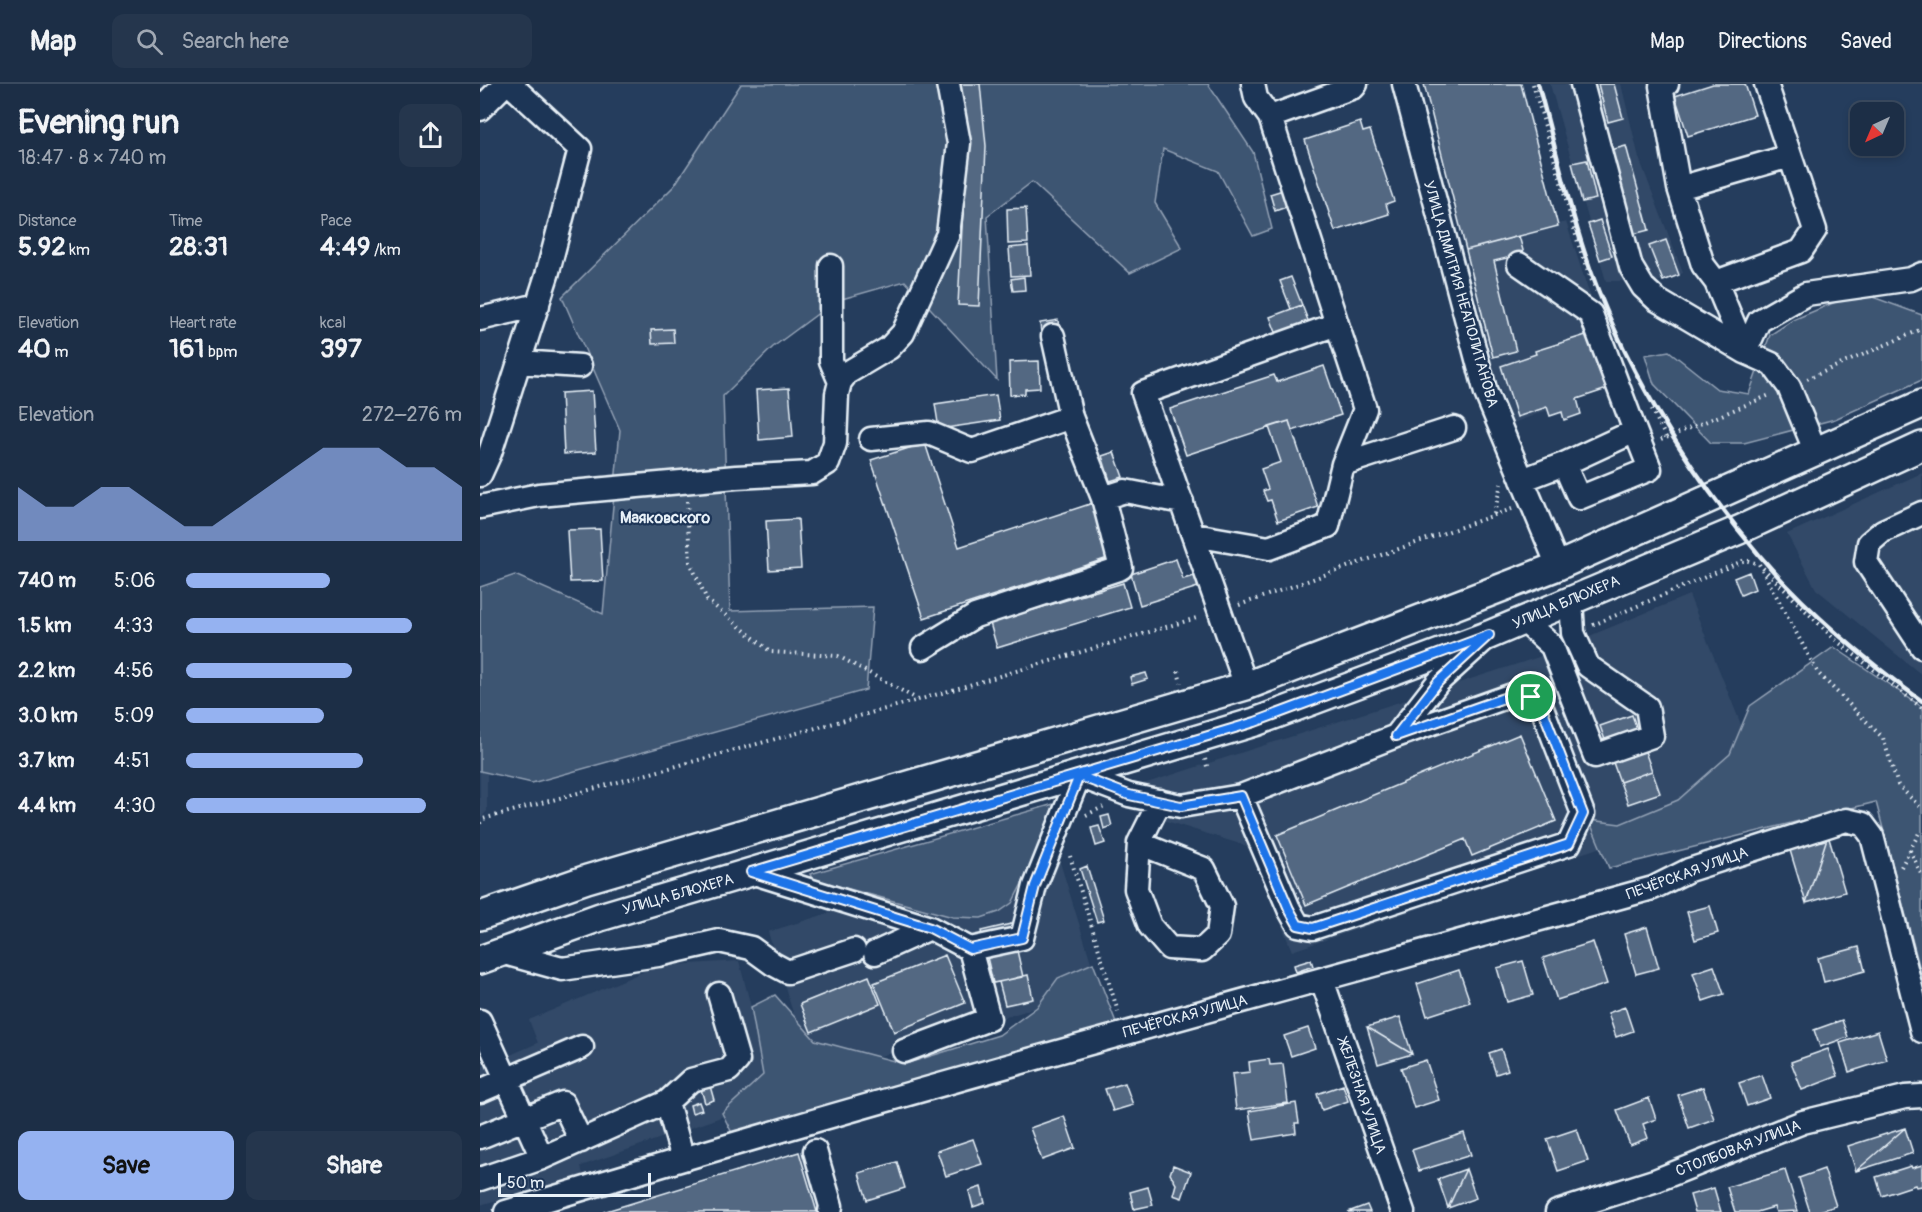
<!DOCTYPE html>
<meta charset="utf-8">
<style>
:root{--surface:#1c2e46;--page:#25364d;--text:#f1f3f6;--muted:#a0a8b3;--line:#3a4a5f;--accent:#95b2f1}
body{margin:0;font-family:Pangolin,sans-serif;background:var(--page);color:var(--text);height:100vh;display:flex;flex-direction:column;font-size:22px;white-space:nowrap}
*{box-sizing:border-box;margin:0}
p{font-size:20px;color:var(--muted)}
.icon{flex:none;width:33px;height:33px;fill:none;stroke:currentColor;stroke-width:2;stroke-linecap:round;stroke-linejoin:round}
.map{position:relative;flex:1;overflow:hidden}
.side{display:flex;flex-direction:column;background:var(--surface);width:480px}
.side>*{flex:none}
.needle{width:39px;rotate:224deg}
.buttons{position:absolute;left:1370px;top:18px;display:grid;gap:12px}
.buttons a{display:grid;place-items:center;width:54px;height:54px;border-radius:12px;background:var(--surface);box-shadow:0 3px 9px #0003,0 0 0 2px var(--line);font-size:30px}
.scale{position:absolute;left:18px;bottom:15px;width:153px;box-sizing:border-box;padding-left:6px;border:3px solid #e8f1f8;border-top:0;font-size:16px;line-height:21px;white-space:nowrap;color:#e8f1f8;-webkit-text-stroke:4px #1d3557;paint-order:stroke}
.pin{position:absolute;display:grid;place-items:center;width:51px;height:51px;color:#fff;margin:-26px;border:3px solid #fff;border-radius:50%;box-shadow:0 2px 6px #0007}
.round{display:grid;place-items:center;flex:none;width:63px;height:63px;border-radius:12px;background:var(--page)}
.headline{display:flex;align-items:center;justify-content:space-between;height:102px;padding:0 18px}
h1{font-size:33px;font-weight:700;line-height:45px}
.stats{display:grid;grid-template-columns:repeat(3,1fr);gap:9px;height:102px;padding:6px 18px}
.stats div{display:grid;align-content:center}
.stats b{font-size:26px;font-weight:700}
.stats small{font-size:16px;font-weight:400}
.stats p{font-size:16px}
.chart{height:168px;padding:12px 18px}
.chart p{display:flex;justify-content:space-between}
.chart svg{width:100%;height:108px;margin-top:6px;fill:var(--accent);opacity:.7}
.action{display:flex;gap:12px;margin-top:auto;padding:12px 18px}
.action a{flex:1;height:69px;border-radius:12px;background:var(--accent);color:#111;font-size:24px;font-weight:700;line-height:69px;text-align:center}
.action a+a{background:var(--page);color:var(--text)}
ul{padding:0 18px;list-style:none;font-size:20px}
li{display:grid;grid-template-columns:96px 72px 1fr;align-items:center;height:45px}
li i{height:15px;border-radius:8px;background:var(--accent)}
header{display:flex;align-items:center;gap:36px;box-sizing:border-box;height:84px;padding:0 30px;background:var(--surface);border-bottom:2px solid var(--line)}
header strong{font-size:28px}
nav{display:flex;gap:33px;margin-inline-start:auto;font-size:21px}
.search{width:420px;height:54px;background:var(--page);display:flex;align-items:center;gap:15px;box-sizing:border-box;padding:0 21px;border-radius:12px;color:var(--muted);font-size:22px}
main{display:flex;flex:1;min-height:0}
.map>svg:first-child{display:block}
.built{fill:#334a68}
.green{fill:#3e5472;stroke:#93a2b5;stroke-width:1.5}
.building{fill:#536782;stroke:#e8f1f8;stroke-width:1.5}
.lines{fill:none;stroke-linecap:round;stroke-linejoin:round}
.minor-casing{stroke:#e8f1f8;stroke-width:27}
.major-casing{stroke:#e8f1f8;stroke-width:32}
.path{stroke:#e8f1f8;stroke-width:4;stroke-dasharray:1.5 4.5;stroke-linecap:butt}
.minor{stroke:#1d3557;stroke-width:22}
.major{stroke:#1d3557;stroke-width:27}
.rail{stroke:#e8f1f8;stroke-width:4.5}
.route-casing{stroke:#fff;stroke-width:12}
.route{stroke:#1a73e8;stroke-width:8}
.labels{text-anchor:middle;stroke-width:4.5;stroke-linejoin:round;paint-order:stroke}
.street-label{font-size:15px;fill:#e8f1f8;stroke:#1d3557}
.neighbourhood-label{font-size:16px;font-weight:bold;fill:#e8f1f8;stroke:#1d3557}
</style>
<header>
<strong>Map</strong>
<div class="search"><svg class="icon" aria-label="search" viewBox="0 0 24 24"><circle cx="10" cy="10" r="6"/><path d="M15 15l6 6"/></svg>Search here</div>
<nav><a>Map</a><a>Directions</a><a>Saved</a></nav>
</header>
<main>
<section class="side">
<div class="headline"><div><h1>Evening run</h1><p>18:47 · 8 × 740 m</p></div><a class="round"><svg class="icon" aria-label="share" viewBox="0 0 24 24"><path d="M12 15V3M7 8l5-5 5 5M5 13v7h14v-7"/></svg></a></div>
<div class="stats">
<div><p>Distance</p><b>5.92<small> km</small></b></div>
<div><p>Time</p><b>28:31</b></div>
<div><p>Pace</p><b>4:49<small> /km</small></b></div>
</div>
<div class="stats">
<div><p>Elevation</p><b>40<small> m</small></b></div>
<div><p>Heart rate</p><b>161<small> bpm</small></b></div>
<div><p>kcal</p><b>397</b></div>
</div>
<div class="chart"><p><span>Elevation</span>272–276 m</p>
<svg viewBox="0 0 160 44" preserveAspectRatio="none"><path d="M0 44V22L10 30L20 30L30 22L40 22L50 30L60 38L70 38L80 30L90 22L100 14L110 6L120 6L130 6L140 14L150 14L160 22V44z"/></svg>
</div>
<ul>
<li><b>740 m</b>5:06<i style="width:52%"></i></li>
<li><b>1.5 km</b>4:33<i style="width:82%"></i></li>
<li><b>2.2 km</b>4:56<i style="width:60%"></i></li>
<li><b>3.0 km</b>5:09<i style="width:50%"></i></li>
<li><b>3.7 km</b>4:51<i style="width:64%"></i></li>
<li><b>4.4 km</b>4:30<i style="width:87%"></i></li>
</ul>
<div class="action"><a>Save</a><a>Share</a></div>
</section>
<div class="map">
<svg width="1442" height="1128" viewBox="0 0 1442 1128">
<rect width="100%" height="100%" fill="#253d5d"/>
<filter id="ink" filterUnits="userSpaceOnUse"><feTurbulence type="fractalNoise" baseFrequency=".0167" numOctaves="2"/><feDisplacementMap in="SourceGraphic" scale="12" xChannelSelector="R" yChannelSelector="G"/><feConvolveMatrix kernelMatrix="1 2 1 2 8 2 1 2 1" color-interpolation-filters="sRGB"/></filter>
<g filter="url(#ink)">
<path class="built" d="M944,0h99l35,140 8,-2 22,68 40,90 -115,43 -19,-52z
M1070,0h71l18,74 44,115 -20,8h-57z
M1442,389v202l-106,-86 -29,-55z
M1209,511l77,192 -153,56 -321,108 -42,-104 -129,-40 1,-16 414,-133z
M0,686h7v41l-7,8z
M574,759l45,145 -286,89 -45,-145z
M259,877l36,137 -194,68 2,9 -103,30v-137l58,-25 -9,-23 128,-54z"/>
<path class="green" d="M261,0h467l45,68 19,77 -19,7 -35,-65 -55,-22 -8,54 27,45 -52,25 -98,-91 -45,34 10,164 -92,-99 -70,20 -62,46 -50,49 7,215 143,-4 -7,83 -334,93 -52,-12v-184l35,-12 88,39 17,-184 -58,-133 112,-111z
M1379,208l63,23v65l-87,39 -91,24h-33l-57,-59 -9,-29 24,-4 48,38 32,5 21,-59 23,-15z
M1354,563l88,60v270l-46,-175 -267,66 -20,-48 31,4 58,-24 52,-46 20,-48z
M574,720l-25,66 -17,33 -13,9 -18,6 -28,-1 -141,-38 -2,-5z
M613,879l24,62 -383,112 -12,-24 41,-38 -12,-68 24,-12 40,45 90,24 94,-29 38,-28 21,-29z"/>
<path class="building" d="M480,0h20l6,62 -7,160 -21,-1 8,-156z
M944,0h97l37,142 -92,24z
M1118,0h16l9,34 -15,4z
M1233,0h32l10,31 -67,21 -13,-40z
M880,38l3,10 7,-2 24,71 -8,3 3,10 -54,17 -30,-91z
M1146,62l23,84 -20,5 -22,-84z
M1107,76l9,39 -14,3 -10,-39z
M803,106l6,16 -14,5 -5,-17z
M546,124l2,35 -20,1 -1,-35z
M1120,136l12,36 -12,4 -12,-36z
M1039,152l5,18 -30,7 22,90 -23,6 -27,-107z
M1186,156l13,35 -16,6 -14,-35z
M548,162l2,29 -19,1 -2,-28z
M544,193l1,13 -12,1 -2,-12z
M811,193l11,28 -11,4 -11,-28z
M822,221l7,18 -32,12 -7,-18z
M578,236l1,11 -18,2 -1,-10z
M193,245l1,14 -22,1 -1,-14z
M1109,250l18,55 -30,10 4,15 -17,6 -2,-8 -12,4 -3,-9 -30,10 -16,-51 35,-12 -1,-3z
M559,277l1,27 -15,1v5l-15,1 -1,-33z
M844,282l17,49 -49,16 -3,-10 -103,34 -16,-46 104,-34 3,7z
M309,304l4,49 -34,3 -3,-50z
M112,307l4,61 -32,2 -3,-61z
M516,311l4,25 -61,9 -4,-25z
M809,337l29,86 -40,14 -7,-21 -4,1 -4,-10 5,-2 -7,-20 20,-7 -12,-35z
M445,359l34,104 134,-44 18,54 -187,61 -53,-158z
M634,368l9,25 -13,4 -8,-25z
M318,435l3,49 -32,2 -3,-49z
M120,445l3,52 -33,1 -3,-52z
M696,475l7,20 11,-3 4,11 -58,18 -9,-31z
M1269,488l6,17 -14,6 -7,-17z
M643,499l7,24 -133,41 -7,-25z
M666,589l2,6 -16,5 -2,-7z
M1152,631l20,56 -32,11 -20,-56z
M1040,650l36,87 -84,35 -7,-17 -159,66 -29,-70z
M1172,687l8,22 -32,11 -8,-22z
M629,731l3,11 -8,3 -3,-12z
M619,742l6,17 -9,3 -5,-18z
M1348,751l17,57 -39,11 -17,-56z
M1348,751l-22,68 -17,-56z
M607,782l17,54 -7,2 -17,-53z
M1230,822l8,27 -23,7 -8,-28z
M531,840l12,53 -30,6 -12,-52z
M1167,843l12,41 -23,6 -12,-40z
M1113,858l14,42 -50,16 -14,-42z
M1379,863l6,24 -41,11 -6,-24z
M465,871l20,48 -71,29 -20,-49z
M831,876l2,6 -17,6 -2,-7z
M1043,877l10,34 -26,7 -10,-34z
M1234,882l10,28 -21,7 -10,-28z
M979,886l11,32 -43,14 -10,-32z
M548,891l5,24 -28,6 -6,-23z
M389,892l11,28 -69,28 -11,-28z
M1145,923l8,24 -17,6 -8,-24z
M920,933l12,37 -34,10 -11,-37z
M920,933l12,37 -45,-27z
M1362,936l6,17 -28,10 -6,-17z
M828,944l7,20 -24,8 -7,-20z
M1398,947l9,29 -38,12 -9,-29z
M1021,965l7,21 -12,4 -7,-21z
M1348,965l10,27 -36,14 -11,-28z
M789,975l1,6 13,-1 5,39 -52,7 -4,-36 18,-2 -1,-10z
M946,976l13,40 -25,8 -13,-40z
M1282,991l8,23 -23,8 -8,-23z
M645,999l8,22 -20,6 -8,-22z
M863,1001l5,16 -26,9 -5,-16z
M230,1002l4,14 -9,3 -4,-14z
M1223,1003l11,32 -25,9 -11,-33z
M1169,1014l7,21 -13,5 5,14 -18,7 -13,-35z
M219,1018l3,8 -10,3 -2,-8z
M816,1019l3,20h-4l1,10 -42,7 -5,-29z
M584,1032l11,32 -33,12 -12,-32z
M1425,1044l8,25 -57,18 -8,-25z
M1425,1044l-49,43 -8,-25z
M1097,1045l11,32 -30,10 -11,-32z
M984,1049l7,22 -52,16 -7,-21z
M493,1055l9,25 -36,12 -9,-25z
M319,1068l18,60h-214z
M417,1078l8,26 -38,12 -8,-27z
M693,1081l18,7 -9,26 -9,-3 3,-11 -6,-10z
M1442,1081v21l-6,1 -1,-2 -33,11 -6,-19 35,-11 1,2z
M986,1085l10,29 -28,10 -10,-29z
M986,1085l10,29 -28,10z
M1344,1085l12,37 -20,6h-6l-11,-34z
M1305,1086l13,41 -22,1 -2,-5 -17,5h-22l-8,-25z
M501,1103l4,16 -12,4 -4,-16z
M668,1103l5,18 -19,4 -4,-17z
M1234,1104l7,24h-26l-5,-17z
M887,1121l3,7h-22z"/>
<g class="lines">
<g class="minor-casing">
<path id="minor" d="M773,0l3,14 14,19
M924,0l82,309 72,173
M1102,0l49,183 12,20 14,13 88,52 27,12 17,23 26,63
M1187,0l-6,2 18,102 24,77 13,17 29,70
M0,25l25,-25
M1199,104l111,-32
M1039,180l72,50 44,117 -71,33 -42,16
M351,182v95l9,21
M1236,198l85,-31 14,-21 -49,-146
M0,235l58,-14
M573,252l18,81
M1265,268l14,-31 47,-27 105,-15 11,-5
M39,278l61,4
M391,355l58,-6 43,18 99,-34 32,81 22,-7 57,11
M863,380l111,-36
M1084,380l15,34 71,-29 -15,-38
M0,391l10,-22 57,-178 33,-126 -70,-65
M0,423l59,-12 197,-18 76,-4 16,-10 7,-20 2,-49 3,-12 7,-9 42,-25 14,-15 45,-99 11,-91 -11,-59
M1442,429l-39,18 -14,12 -3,19 56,85
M714,451l75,13 59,-22 15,-62 22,-55 -28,-85
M1043,536l29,26 43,110 57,-20 -5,-29 -59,-41 -15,-33 -2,-34
M443,564l52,-32 146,-48 -18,-70
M766,602l-103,-293 194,-69 -67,-207 84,-30 2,-3
M761,712l48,113 9,16 15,3 256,-84 14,-30 -41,-106 -11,-11 -16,-3 -119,42
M659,759l65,26 18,37 -4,29 -16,15 -33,-2 -19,-22 -14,-37 3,-46 21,-42
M271,788l179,56 40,21 52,-11 13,-52 44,-110 50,19 52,11 60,-10 155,-60 42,-54 46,-42
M21,868l61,17 96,-14 61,-14 32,7 22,16 15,8 66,-22
M395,869l55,-25
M842,896l81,232
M0,937l62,137
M424,967l85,-32 -19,-70
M0,1007l102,-44
M187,1018l16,57
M0,1053l83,-34 18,38
M335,1067l16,55 -1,6
M0,1095l62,-21 125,-56 24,-22 38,-10 9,-10 -19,-66
M26,1128c380,-116 764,-218 1147,-324l36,-18 157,-50 17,4 9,12 50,195
M1077,1128l100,-32 146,-58 102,-25 17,-1"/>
</g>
<g class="major-casing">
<path id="major" d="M0,832l107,-37 659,-193 312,-120 364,-162
M0,876l120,-43 655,-195 234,-87 250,-105 183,-84"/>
</g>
<path class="path" d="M1053,0l48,169 15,38
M1327,295l115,-50
M1172,325l14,29
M1181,356l109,-45
M207,417l3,61 17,38 64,52 67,4 79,43
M1014,430l7,-30
M1283,484l70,70 89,70
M759,521l273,-96
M1113,541l152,-65 14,4 59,109 65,65 15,47 24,24
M698,587l3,12
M725,675l3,11
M606,731l17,-8
M0,739l3,-4 435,-119 282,-83
M1430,766l12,26
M590,772l49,159
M1421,783l18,-34 3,-1"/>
<use href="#minor" class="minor"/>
<use href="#major" class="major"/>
<path class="rail" d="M1058,0c15,55 28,112 46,167 35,108 102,218 176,305 47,55 104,103 162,145"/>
</g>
</g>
<g class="lines" filter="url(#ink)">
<g class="route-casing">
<path id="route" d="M1051,613l-16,-3 -119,42 42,-54 51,-47 -234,87 -504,150 179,56 40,21 52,-11 13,-52 44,-110 50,19 52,11 60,-10 48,113 9,16 15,3 256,-84 14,-30 -41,-106 -11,-11"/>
</g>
<use href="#route" class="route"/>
</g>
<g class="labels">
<g class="street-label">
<text transform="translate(981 210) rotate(74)" y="5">УЛИЦА ДМИТРИЯ НЕАПОЛИТАНОВА</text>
<text transform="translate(1086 518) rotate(-23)" y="5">УЛИЦА БЛЮХЕРА</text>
<text transform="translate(1207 789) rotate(-20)" y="5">ПЕЧЁРСКАЯ УЛИЦА</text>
<text transform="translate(198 810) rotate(-16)" y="5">УЛИЦА БЛЮХЕРА</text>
<text transform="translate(705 932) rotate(-15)" y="5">ПЕЧЁРСКАЯ УЛИЦА</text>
<text transform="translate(882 1012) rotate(71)" y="5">ЖЕЛЕЗНАЯ УЛИЦА</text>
<text transform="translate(1258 1064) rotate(-21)" y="5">СТОЛБОВАЯ УЛИЦА</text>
</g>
<g class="neighbourhood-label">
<text x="185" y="439">Маяковского</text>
</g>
</g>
</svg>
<div class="buttons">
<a><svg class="needle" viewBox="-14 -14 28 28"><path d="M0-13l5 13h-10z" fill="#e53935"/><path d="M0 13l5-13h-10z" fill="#a0a8b3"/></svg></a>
</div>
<div class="scale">50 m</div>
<div class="pin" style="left:1051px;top:613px;background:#1e9e55"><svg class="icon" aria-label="arrive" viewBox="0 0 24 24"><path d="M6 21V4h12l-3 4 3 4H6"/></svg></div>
</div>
</main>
